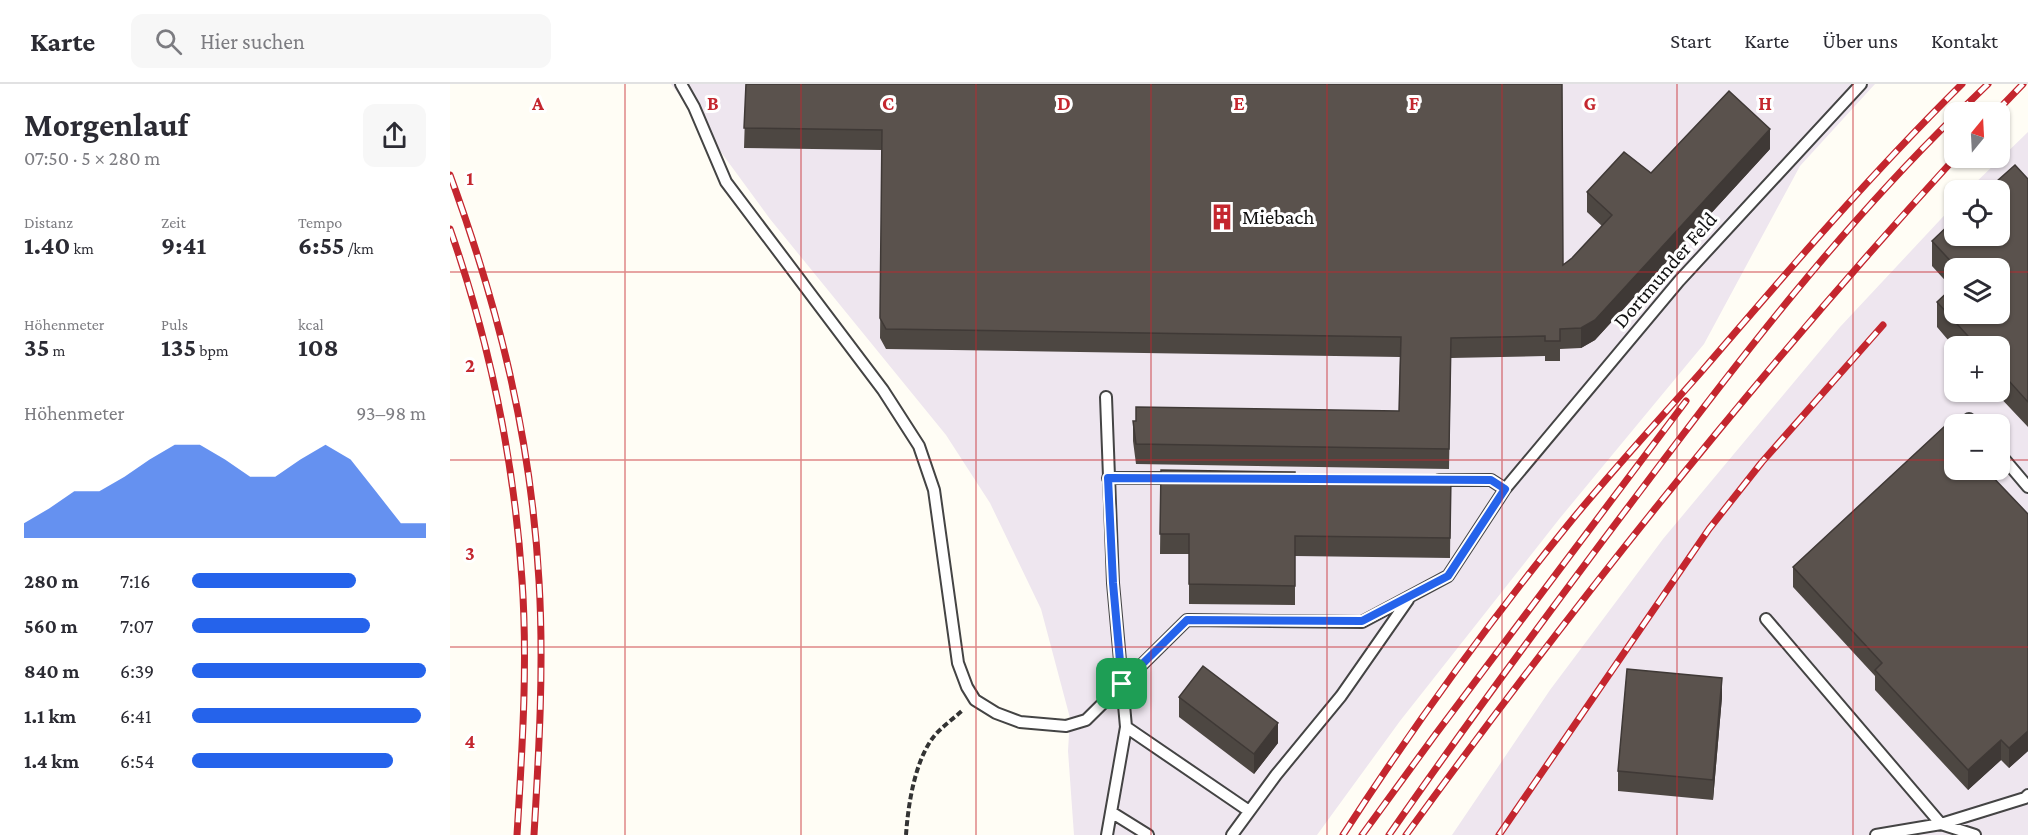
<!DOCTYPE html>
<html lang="de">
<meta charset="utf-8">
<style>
:root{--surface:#fff;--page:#f7f7f7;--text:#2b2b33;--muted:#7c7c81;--line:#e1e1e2;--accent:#2563eb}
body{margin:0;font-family:"Crimson Pro",serif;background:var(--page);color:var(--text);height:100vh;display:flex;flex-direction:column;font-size:22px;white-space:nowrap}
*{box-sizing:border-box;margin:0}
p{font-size:20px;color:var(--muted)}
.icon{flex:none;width:33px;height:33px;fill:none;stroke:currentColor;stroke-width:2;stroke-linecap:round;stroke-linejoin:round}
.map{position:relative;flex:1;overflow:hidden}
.side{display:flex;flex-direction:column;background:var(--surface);width:450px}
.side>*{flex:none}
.needle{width:39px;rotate:18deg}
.controls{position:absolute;left:1494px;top:18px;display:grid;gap:12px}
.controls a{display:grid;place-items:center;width:66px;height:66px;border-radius:12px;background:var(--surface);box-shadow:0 2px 4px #0004;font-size:30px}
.pin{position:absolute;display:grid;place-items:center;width:51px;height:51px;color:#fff;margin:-26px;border-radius:12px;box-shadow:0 3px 9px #0006}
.round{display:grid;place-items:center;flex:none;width:63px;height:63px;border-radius:12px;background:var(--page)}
.head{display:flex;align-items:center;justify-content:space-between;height:102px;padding:0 24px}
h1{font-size:33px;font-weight:700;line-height:45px}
.metrics{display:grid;grid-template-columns:repeat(3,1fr);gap:9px;height:102px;padding:6px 24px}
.metrics div{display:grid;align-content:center}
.metrics b{font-size:26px;font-weight:700}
.metrics small{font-size:16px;font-weight:400}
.metrics p{font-size:16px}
.chart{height:168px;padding:12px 24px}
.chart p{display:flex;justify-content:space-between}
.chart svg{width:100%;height:108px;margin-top:6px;fill:var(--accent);opacity:.7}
ul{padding:0 24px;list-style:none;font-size:20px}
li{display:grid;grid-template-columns:96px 72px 1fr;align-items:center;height:45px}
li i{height:15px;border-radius:8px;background:var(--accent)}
header{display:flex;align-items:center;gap:36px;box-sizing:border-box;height:84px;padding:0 30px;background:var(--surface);border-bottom:2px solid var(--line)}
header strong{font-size:28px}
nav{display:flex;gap:33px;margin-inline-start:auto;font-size:21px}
.search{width:420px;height:54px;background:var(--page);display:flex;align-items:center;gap:15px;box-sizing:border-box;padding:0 21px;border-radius:12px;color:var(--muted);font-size:22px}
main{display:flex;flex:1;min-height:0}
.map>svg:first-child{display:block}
.industrial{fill:#eee6ef;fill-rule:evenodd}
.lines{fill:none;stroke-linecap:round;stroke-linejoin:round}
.service-casing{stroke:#444;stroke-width:14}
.path{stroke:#333;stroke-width:4;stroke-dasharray:6 3;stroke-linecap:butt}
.service{stroke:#fff;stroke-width:10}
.rail-casing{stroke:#c4262e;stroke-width:7}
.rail{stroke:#fff;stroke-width:4.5;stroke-dasharray:14;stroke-linecap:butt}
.wall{fill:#4d4742;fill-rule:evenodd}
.shaded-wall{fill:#3f3936}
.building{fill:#5a524d;stroke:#3f3936;stroke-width:1.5}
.route-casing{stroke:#fff;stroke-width:12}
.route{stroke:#2563eb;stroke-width:8}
.grid{fill:none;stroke:#c4262e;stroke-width:1.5;stroke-opacity:0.55}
.labels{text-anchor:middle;stroke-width:6;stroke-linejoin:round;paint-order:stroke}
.poi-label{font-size:21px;fill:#111;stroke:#fff;text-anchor:start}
.street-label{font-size:21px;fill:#111;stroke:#fff}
.grid-label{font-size:20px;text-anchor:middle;font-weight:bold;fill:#c4262e;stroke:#fff;stroke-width:6;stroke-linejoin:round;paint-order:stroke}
</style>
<header>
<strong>Karte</strong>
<div class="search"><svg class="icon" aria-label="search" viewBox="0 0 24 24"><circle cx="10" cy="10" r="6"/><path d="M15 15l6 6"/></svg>Hier suchen</div>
<nav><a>Start</a><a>Karte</a><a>Über uns</a><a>Kontakt</a></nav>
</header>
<main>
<section class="side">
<div class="head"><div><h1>Morgenlauf</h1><p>07:50 · 5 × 280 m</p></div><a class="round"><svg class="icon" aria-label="share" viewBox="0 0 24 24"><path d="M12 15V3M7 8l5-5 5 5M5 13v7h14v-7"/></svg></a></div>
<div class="metrics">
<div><p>Distanz</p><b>1.40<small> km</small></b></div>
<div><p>Zeit</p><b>9:41</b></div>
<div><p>Tempo</p><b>6:55<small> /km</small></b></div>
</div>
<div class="metrics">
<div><p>Höhenmeter</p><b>35<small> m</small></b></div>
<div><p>Puls</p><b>135<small> bpm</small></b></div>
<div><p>kcal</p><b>108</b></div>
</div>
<div class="chart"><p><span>Höhenmeter</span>93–98 m</p>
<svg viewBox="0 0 160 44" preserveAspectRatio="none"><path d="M0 44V38L10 32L20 25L30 25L40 19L50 12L60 6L70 6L80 12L90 19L100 19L110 12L120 6L130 12L140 25L150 38L160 38V44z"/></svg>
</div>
<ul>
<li><b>280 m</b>7:16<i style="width:70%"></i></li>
<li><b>560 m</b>7:07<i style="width:76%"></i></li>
<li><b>840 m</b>6:39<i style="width:100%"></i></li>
<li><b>1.1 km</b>6:41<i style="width:98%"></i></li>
<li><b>1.4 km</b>6:54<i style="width:86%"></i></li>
</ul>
</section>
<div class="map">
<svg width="1578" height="751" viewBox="0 0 1578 751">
<rect width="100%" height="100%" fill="#fffdf5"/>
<path class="industrial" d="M221,0h1204l-75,82 -96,178 -144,174 -160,203 -83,114h-243l-6,-84 2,-33 -29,-109 -51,-106 -44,-68 -176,-216z
M1578,48v703h-576l98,-145 113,-151 177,-212 114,-122v31h46v-46h-32zM1504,184h46v46h-46zM1504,262h46v46h-46zM1504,340h46v46h-46z"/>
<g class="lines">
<g class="service-casing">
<path id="service" d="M231,0l13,23 32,75 157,208 36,56 15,44 24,173 9,24 8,13 21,13 24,9 46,4 20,-6 101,-100 175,2 86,-46 57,-87 174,-208 182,-197
M656,313l7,186 13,144 -19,108
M1519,335l5,5
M1550,370l28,33
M658,394h66
M989,396h52l14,9
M1316,535l175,205 34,11
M676,643l123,84
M661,728l37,23
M782,751l44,-60 65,-79 67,-96
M1426,751l65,-11 84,-26 3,-3"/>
</g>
<path class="path" d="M456,751c2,-30 9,-76 29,-100 8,-9 19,-17 28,-25"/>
<use href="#service" class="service"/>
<g class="rail-casing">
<path id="rail" d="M1509,28l29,-28
M1546,28l27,-28
M0,91c49,134 81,262 89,406 5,84 0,170 -5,254
M0,145c40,114 64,231 72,351 6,85 0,171 -5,255
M893,751c69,-107 144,-210 224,-309 43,-53 90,-104 135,-155 84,-98 168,-196 260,-287
M912,751l73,-100 251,-334
M939,751c82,-118 168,-234 255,-349 97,-129 195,-256 310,-369
M956,751c171,-235 353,-463 549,-677
M1049,751l210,-306 53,-67 121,-137"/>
</g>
<use href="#rail" class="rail"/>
</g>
<path class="wall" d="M296,0l817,181 9,-7 30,-32 -15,-14v-20l64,-19 119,-24 -175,191 -14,8 -21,1v12h-15v-5l-94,2 -2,111 -313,-5 -3,-23v-20l266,-10 1,-54 -514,-8 -6,-11 2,-188 -138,-2z
M1578,95v248l-33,-35h5v-46l-46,1 -17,-20v-25l15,-14 -20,-22v-25zM1504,184h46l-46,46z
M711,386l134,4 156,2 -1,82 -155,-2v49l-106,-1v-50h-29z
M1578,430v237l-19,17 -8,-8 -33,30 -93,-100v-14l-82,-89v-20z
M729,613l99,46 -24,31 -75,-57z
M1272,613l-9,103 -95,-9v-20z"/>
<path class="shaded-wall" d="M1320,45v20l-175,191 -14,8v-20z
M1272,594v19l-9,103v-20z
M828,639v20l-24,31v-20z
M1578,647v20l-19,17v-20z
M1551,656v20l-33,30v-20z"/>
<path class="building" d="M296,0h816l1,181 9,-7 40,-43 -25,-23 37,-40 27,21 78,-82 41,38 -175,191 -14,8 -21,1v12h-15v-5l-94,2 -2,111 -313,-5 -3,-23h3v-14l263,4 2,-74 -515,-8 -6,-11 2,-188 -138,-2z
M1565,81l13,14v223l-28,-31v-25h-23l-40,-44 17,-16v28h46v-46h-43l-25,-27 22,-21v16h46v-46h-13z
M1496,341l8,10v35h32l42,44v217l-19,17 -8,-8 -33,30 -93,-100 7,-7 -89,-96z
M711,386l134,2v2l156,2 -1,62 -155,-2v50l-106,-2v-50h-29z
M753,582l75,57 -24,31 -75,-57z
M1177,585l95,9 -9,102 -95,-9z"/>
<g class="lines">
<g class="route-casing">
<path id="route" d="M658,394l383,2 14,9 -57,87 -86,45 -175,-1 -65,64 -9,-101z"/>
</g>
<use href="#route" class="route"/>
</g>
<path class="grid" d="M175,0v751M351,0v751M526,0v751M701,0v751M877,0v751M1052,0v751M1227,0v751M1403,0v751M0,188h1504M1550,188h28M0,376h1504M1550,376h28M0,563h1578"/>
<defs>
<g id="building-bare" transform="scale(2.07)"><path d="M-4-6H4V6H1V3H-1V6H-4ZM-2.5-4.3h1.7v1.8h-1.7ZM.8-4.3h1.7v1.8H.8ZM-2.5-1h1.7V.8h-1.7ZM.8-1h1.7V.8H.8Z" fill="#c4262e" stroke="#fff" stroke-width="2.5" paint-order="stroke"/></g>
</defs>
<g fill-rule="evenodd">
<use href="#building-bare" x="772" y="133"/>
</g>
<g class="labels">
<g class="poi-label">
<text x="792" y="140">Miebach</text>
</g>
<g class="street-label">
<text transform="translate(1215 186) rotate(-49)" y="7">Dortmunder Feld</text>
</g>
</g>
<g class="grid-label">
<text x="88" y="26">A</text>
<text x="263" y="26">B</text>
<text x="438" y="26">C</text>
<text x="614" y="26">D</text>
<text x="789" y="26">E</text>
<text x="964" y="26">F</text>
<text x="1140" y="26">G</text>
<text x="1315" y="26">H</text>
<text x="20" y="101">1</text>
<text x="20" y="288">2</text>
<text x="20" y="476">3</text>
<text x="20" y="664">4</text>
</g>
</svg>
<div class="controls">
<a><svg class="needle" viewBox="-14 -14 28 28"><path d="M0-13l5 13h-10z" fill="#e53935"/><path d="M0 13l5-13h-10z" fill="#7c7c81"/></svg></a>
<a><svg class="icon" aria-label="locate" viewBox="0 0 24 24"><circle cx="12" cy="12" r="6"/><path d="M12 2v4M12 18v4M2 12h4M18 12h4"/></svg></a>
<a><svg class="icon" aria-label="layers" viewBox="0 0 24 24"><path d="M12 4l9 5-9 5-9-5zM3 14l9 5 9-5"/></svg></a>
<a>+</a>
<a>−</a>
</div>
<div class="pin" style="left:672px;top:600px;background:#1e9e55"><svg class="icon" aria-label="arrive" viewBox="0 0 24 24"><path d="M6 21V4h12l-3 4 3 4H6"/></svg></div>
</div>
</main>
